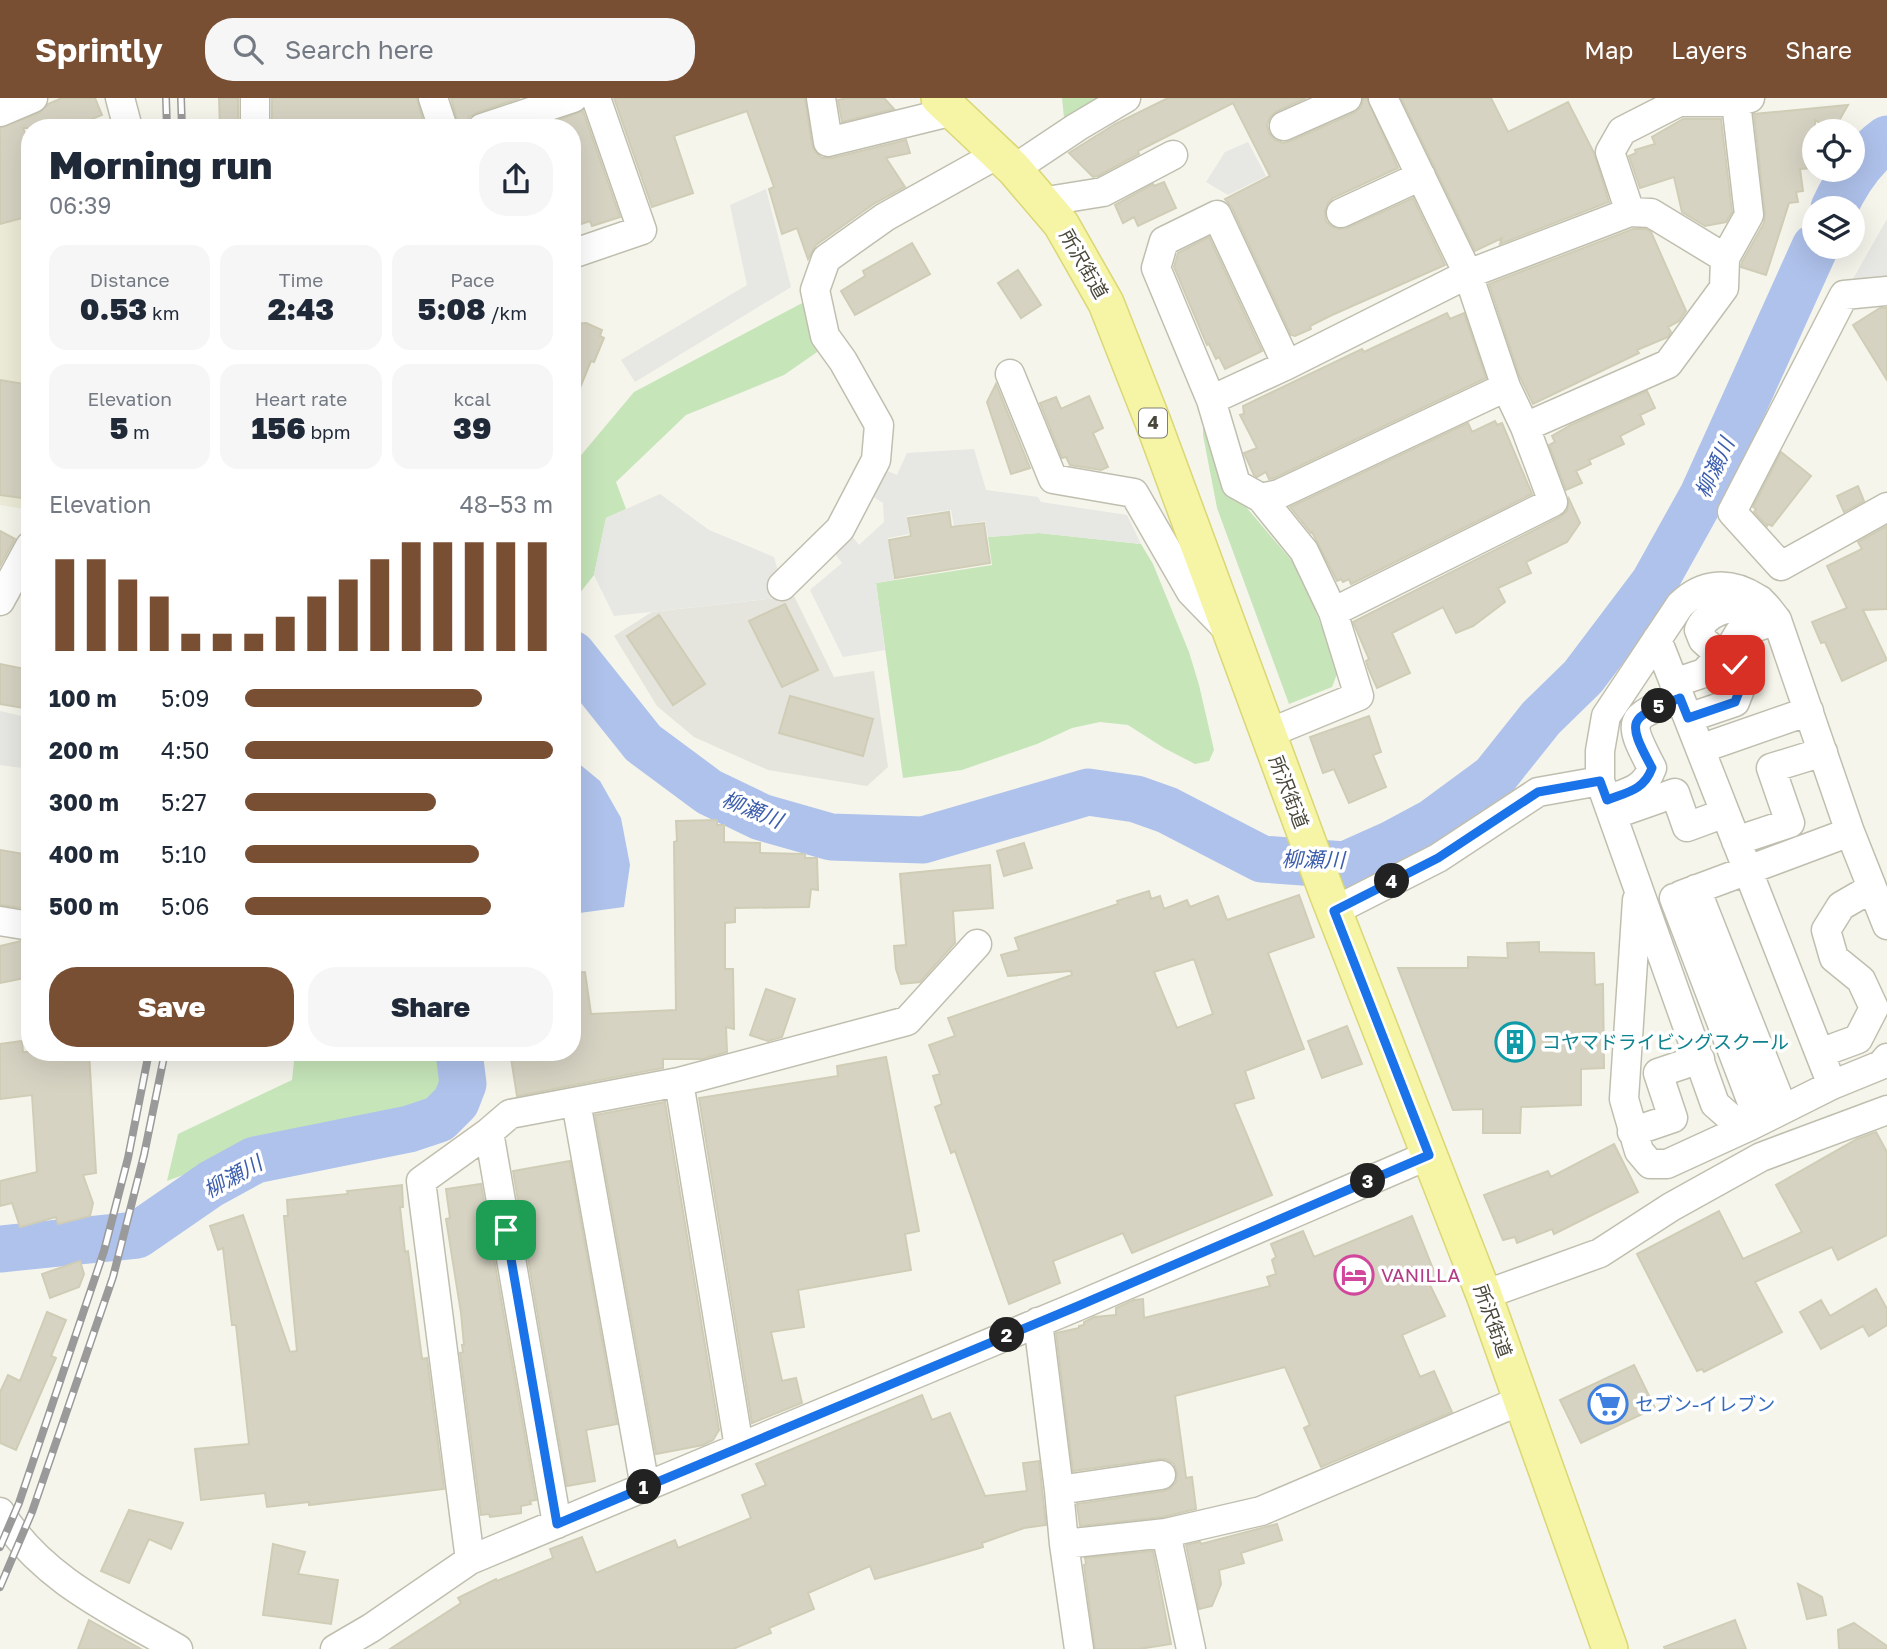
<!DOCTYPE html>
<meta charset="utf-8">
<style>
:root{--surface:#fff;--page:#f6f6f7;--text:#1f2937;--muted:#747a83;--accent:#794f34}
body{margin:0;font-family:"Golos Text","Noto Sans JP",sans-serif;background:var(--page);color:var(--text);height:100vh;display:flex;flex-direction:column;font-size:26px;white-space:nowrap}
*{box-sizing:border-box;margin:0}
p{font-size:23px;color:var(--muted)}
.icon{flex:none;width:38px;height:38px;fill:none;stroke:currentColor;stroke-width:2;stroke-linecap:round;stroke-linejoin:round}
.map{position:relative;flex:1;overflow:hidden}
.panel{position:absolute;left:21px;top:21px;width:560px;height:942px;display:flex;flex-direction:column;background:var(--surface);border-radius:28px;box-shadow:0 7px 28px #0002}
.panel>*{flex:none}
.tools{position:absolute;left:1802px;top:21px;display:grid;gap:14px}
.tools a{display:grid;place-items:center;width:63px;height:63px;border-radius:50%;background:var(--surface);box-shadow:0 7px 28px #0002;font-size:35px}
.pin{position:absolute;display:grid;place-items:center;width:60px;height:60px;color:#fff;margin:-30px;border-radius:14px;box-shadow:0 4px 10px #0006}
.km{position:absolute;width:35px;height:35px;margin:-18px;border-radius:50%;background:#222;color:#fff;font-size:19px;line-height:35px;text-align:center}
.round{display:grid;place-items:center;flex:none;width:74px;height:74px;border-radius:28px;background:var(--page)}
.overview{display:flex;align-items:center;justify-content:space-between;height:119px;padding:0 28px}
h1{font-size:38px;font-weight:800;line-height:52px}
.metrics{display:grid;grid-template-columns:repeat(3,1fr);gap:10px;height:119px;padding:7px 28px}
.metrics div{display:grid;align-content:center;border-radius:18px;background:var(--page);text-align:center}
.metrics b{font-size:30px;font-weight:800}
.metrics small{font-size:19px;font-weight:400}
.metrics p{font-size:19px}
.chart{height:196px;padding:14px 28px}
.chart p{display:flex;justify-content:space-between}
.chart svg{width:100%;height:126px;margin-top:7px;stroke:var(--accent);stroke-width:6}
.action{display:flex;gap:14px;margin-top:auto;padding:14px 28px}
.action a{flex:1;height:80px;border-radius:28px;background:var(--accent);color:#fff;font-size:28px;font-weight:800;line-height:80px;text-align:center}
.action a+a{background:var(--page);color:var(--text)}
ul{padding:0 28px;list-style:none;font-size:23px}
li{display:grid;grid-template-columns:112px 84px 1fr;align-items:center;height:52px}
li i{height:18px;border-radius:9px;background:var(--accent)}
header{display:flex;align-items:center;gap:42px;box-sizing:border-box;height:98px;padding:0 35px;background:var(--accent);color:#fff}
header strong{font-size:33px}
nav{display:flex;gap:38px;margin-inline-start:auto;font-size:24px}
.search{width:490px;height:63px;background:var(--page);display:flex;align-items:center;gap:18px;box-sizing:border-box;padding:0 24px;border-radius:28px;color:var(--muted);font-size:26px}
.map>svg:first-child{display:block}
.industrial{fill:#e5e4dd}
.education{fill:#ececd8}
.green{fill:#c6e5b9}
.parking{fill:#e7e7e3}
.water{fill:#afc2eb}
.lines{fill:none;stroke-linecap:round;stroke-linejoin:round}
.river{stroke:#afc2eb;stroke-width:47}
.building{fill:#d6d3c3;stroke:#d0cdb6;stroke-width:2;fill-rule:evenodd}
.minor-casing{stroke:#c0bfaf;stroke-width:31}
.major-casing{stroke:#dad775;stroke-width:38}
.minor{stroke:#fff;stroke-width:28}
.major{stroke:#f6f4a5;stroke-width:35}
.rail-casing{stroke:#9a9a9a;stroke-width:8}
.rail{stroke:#fff;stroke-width:5;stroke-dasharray:16;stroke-linecap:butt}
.route-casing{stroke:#fff;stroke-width:14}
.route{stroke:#1a73e8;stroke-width:9}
.labels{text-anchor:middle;stroke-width:7;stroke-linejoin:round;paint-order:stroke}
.shield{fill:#fff;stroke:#807e75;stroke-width:2}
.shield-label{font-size:18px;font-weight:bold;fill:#49473a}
.street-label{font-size:19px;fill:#49473a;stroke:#fff}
.culture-label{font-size:19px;fill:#0d838f;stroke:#fff;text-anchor:start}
.hotel-label{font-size:19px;fill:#b23c85;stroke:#fff;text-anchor:start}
.shop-label{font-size:19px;fill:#366cbe;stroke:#fff;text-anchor:start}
.water-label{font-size:21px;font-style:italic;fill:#3c5ead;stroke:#fff}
</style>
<header>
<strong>Sprintly</strong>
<div class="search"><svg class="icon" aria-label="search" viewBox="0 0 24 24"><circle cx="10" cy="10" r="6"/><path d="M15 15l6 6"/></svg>Search here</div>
<nav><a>Map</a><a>Layers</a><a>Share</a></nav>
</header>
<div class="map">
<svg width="1887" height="1551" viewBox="0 0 1887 1551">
<rect width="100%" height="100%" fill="#f5f5ec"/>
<path class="industrial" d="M794,498l40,81 40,-6 14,96 -21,19 -99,-16 -74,-33 -37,-31 -43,-70 38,-24z"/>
<path class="education" d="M30,50v362l-30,-5v-351z"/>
<path class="green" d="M1062,0h35l-33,20z
M806,203l14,49 -36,25 -98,40 -70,67 10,27 -20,9 -12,57 -22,28v-137l62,-74z
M1203,316l20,66 75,88 41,101 -7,18 -43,17 -72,-196 -14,-73z
M1039,435l102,11 12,20 36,88 10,33 15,65 -5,11 -14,3 -31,-16 -36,-23 -28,-3 -28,6 -35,16 -75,26 -59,8 -27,-195 116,-18 -4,-28z
M295,954h151l5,4 2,25 -14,20 -41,24 -133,19 -98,37 11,-47 114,-54z"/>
<path class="parking" d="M1248,44l18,34 -38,19 -22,-13 19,-30z
M766,91l25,98 -156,95 -14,-22 126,-75 -17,-80z
M1887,121v60h-34z
M974,351l12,41 52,7 3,5 86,13 14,29 -102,-11 -51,4 -3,-16 -31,5 -3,-16 -44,6 2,18 -21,4 6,42 -18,3 9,67 -42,7 -33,-67 32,-27 -9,-12 19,-15 7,9 25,-23 -1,-19 -11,-7 13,-26 12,5 10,-22z
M660,396l49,36 65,27 8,29 12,10 -180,20 -20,-41 12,-57z
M0,613l30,7v51l-30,-4z"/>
<path class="water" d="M572,660l28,23 21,37 9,47 -6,42 -52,7z"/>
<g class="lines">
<path class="river" d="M1834,110c12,-26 28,-51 53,-69
M572,556l71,89 66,49 52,25 70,20 92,3 165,-48 48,7 31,11 95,49 83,6 47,-21 41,-22 61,-45 47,-59 42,-41 71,-94 49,-88 112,-248
M0,1151l137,-14 74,-51 44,-24 154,-31 30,-10 17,-17 7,-18 -4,-32"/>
</g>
<path class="building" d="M62,0h33l7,17 -33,13h-46l7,18v70l-30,8v-96l39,-15 9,-9z
M219,0h19v28l-18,1z
M272,0h145l8,30h-72l12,-6 -93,3z
M451,0h69l-44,15 -7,4 -3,11h-7z
M614,0h191l7,47 3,7 7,6h10l74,-18 4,13 -24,5 19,29 -30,16 -59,42 -8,14 -11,-31 -15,6 -13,-45 5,-2 -27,-76 -73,25 19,57 -41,14z
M847,0h37l10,11 -52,13 -4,-22z
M1168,0h138l-29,13 -7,6 -3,8 2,8 6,7 8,3 8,-2 63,-28 7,-6 2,-9h4l31,70 -65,30 -5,5 -3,8 1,10 5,5 8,3 8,-1 66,-30 32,67 -113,50 -22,11 1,3 -16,7 -4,-1 -59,-127 -7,-9 45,-23 -37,-73 -95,48 1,3 -41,22 -5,1 -24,-24 46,-29z
M1401,0h90l17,34 60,-30 26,51 15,49 -109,42 2,-6 -27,13z
M1848,7l-15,26 -18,-11v42h-4l1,6 -12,1 3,22 -7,1 2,10 -9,1 -23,72 -25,-8 1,-5 22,-39 1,-9 -11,-100z
M583,13l37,106 -28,9 -2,-5 -18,6v-99h-36z
M1683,21h38l11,93 -6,10 -21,4 -23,-14 -8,-35 -34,11 -11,-32 7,-3 -1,-3 20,-6 -3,-7z
M1164,84l12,26 -38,18 -4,-9 -11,6 -8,-18 38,-21 1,2z
M1633,131h13l5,3 35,79 -7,10 -11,6 3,5 -3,5 -31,13 2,3 -106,51 -14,-29 -30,-91z
M1209,139l53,114 -37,18 -6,-12 -3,2 -7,-15 -2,1 -33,-78 4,-14z
M912,145l18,31 -75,41 -14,-24 24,-15 -2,-5z
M1018,172l23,35 -20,13 -23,-35z
M1880,210h7v72l-34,-55z
M1447,215l3,6 14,-6 22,65 -212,100 -5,1 -3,-7 -9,5 -3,-2 -10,-22 13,-5 -17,-33 4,-1 -1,-8 119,-57 2,3z
M586,225l16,7 -2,6 4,2 -10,24 -3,-1 -18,44 -1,-81z
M0,282l30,5v114l-30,-4z
M996,286l34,84 -19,6 -24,-72z
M1647,293l8,17 -15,7 4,9 -24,12 4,8 -35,16 2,4 -15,7 6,12 -16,7 -17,-45 6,-3 -3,-6 19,-11z
M1089,298l14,32 -10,5 15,34 -7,3 -31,-5 -4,-8 -4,1 -22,-55 16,-6 5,12z
M1495,323l2,4 5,-2 30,71 -181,90 -2,-5 -6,3 -2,-3 -4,2 -25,-49 -1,1 -21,-26 178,-84 4,9z
M1781,354l30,24 -39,50 -4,-2 -1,2 -13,-14 2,-3 -3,-2z
M1858,388l6,15 -20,11 -7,-16z
M1569,401l11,24 -13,19 -41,20 5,11 -33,15 7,14 -32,24 -17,7 -13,-26 -51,26 18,40 -33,15 -9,-20 -2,-7 3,-2 -16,-37 207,-105 7,-6z
M949,414l2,15 33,-4 6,40 -95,15 -6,-38 22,-4 -3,-18z
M1887,428v83l-24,1 24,50 -45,21 -17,-39 -4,1 -9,-21 35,-14 -20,-42 35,-17 -4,-7z
M0,433l15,8 -15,27z
M785,506l33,66 -36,17 -33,-66z
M659,517l46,69 -32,21 -46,-69z
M0,566l30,6v39l-30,-5z
M790,598l83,23 -10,37 -84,-23z
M1369,618l12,36 -8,3 13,32 -37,16 -15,-34 -11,4 -13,-36z
M717,722v5h7v17l36,1v10l45,1v4h12l1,32 -7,-1 -2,18 -74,1v14l-10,1v46h8l1,60 -8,-2 1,25 -25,7h-39v9l-146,28 -7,-44h62v-79l13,-1 6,42 85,-4 -2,-168 3,-1 -1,-20z
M1024,745l8,25 -28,8 -7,-25z
M0,752l30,5v54l-30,-4z
M990,767l3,43 -40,3 2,32 -35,39 -19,2 -5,-15 -2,-23 12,-1 -6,-71z
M1149,793l2,8 9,-3 4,13 23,-9 3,7 28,-11 9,24 72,-25 15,42 -46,16 36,96 -59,22 9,27 -20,6 38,91 -140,58 -9,-20 -70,28 7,22 -51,21 -54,-153 -4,2 -16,-46 7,-3 -9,-28 7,-2 -11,-29 26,-9 -7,-18 124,-43 -1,-4 -63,5 -7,-21 18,-5 -4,-12 103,-34 -1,-3zM1194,861l19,55 -36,14 -23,-56z
M21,843l4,1 5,35 -30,6v-37z
M1539,844v10l55,1 1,32 8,-1 1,84 -23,1v36l-60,2 -1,26h-37v-24l-30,1 -55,-142h70v-11l40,1 -1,-15z
M766,891l29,10 -13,38 -14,4 -18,-6z
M1347,928l15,38 -40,14 -14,-37z
M22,943l1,11h66l7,121 -13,2 10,28 -3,13 -32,8 -2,-7 -36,10 -8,-24 -12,3v-25l37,-9 -5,-77 -32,4v-55z
M886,959l33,174 -14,3 6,36 -113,20 6,37 -33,5 11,49 14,-3 6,25 -50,20 -53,-325 139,-22 -1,-10z
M665,1004l54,328 -6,10 -10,5 -47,9 -61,-339z
M1876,1034l11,20v83l-49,25 -6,-13 -77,35 27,50 -78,40 -2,-3 -5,2 -60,-117 82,-43 24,48 59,-27 -26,-47 81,-46z
M1614,1046l24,48 -84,42 -2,-5 -35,14 -2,-6 -12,3 -19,-45 64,-24 3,6z
M570,1063l47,263 -31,6 9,51 -28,5 -54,-315z
M481,1086l55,316 -6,1 1,3 -10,2v7l-31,4 -1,-3 -8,1 -21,-162 3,-1 -1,-7h2l-3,-32 -15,-94 4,-1 -4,-29z
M402,1087l1,22h-3l5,45 3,-1 14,108 5,-1 17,131 -135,16v-3l-42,5 -2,-14 -64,7 -6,-51 54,-5 -13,-119h-4l-9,-77 -5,2 -8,-24 33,-11 47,137 7,-1 -13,-135h4l-1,-16 61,-6 -1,-3z
M1412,1118l25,63 -8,4 16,33 -43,19 18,42 14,-6 18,41 -131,55 -17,-39 6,-3 -25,-58 -110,29 11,82 6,-1 4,32 -33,8 -83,9 -3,-22 87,-13 7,-3 5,-6 1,-9 -3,-9 -8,-5h-7l-86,12 -17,-138 23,-5v-2l5,-1v-3l10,-5 22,-2v-7l18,-8 9,-1 1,19 126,-32 -3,-9 9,-3 -4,-14 4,-3 -5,-13 32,-13 11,26z
M80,1163l4,13 -5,13 -29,11 -8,-24z
M1876,1191l11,20v16l-18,11 -6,-10 -42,23 -21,-37 21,-12 9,16z
M47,1214l19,8 -15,36 5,2 -40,92 -16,-7v-51l8,-17 12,6z
M1634,1267l21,43 -74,35 -21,-43z
M922,1297l10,25 18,-7 35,83 42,-5 -4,-28 16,-2 7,64 -22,3 -42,15 1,4 -108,32 -5,-13 -62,27 6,16 -45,19 2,5 -38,16h-343l71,-46 -3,-5 38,-19 1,2 56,-23 -3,-9 32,-12 14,36 79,-33 3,8 73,-30 -9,-23 24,-10 -10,-21z
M129,1412l54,13 -12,26 -22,-10 -20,44 -28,-12z
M1277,1426l5,16 -41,13 3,10 -25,7 2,14 -9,22 -13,3 -13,-64 14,-3 1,2z
M273,1446l32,8 -7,22 40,6 -7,44 -68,-9z
M1153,1453l18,93 -32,5h-44l-11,-84 2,-1 -1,-6z
M1798,1486l24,13 4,18 -19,4z
M89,1522l52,29h-63z
M1735,1522l11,29h-81l-1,-2z
M1854,1525l33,23v3h-48l-1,-19z"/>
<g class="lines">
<g class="minor-casing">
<path id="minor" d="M120,0l8,30
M255,0v30
M433,0l10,30
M821,0l7,44 126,-31
M1383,0l85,176 38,113 19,40 143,-63 56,-76 1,-30 24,-43 -13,-113
M0,14l33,-14
M1284,28l63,-28
M482,30l91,-30
M1014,71l63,-42 49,-29
M1041,104l62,-10 70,-37
M1341,115l80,-37
M572,156l70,-24 -46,-132
M1725,160l-74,-45 -21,-1 -20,-60 12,-21 57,-29h57l14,-4
M1887,193l-43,4 -112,217 49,54 106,-59
M1010,276l43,105 81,14 57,99 37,38
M1506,289l-227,107 -18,4 -25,-14 -25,-84 76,-35 181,-91 162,-62
M1211,302l-55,-132 8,-27 53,-26 70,150
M1261,400l43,53 29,61 26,84 -92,38
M782,488l58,-57 36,-69 3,-35 -36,-64 -18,-25 -10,-46 11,-31 59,-42 113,-63
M0,503l30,-55
M1333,514l220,-110 -28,-75
M1657,541l175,446
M1674,585l30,-10 12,-13 -1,-9 -12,-11 -4,-10c8,-22 41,-24 61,-30
M1688,620l47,-16 9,-23 -9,-14 -5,-17 9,-15 38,-13
M1700,651l109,-38
M1607,702c21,-8 37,-10 45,-32 -26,-50 -24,-50 28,-70
M1618,715l57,-20 12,34 38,-14
M1736,743l54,-18 -19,-55 52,-16
M1696,791l87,220
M1681,797l169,-63
M1674,800l85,223
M1637,802l-13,199 15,52 11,13h17l83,-38
M1334,813l104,-53 100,-66 62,-11
M0,823l30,5
M1887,827l-37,-93 -73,-212c-6,-7 -11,-16 -19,-21 -27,-18 -55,-17 -78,6l-74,111 -6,35v30l115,323 17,15 18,7 82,-41 49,-20 6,-7
M1820,955l38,-14 16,-31 -13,-28 -27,-22 -8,-28 15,-24 31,-18
M679,984l60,365
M576,1004l69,385
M489,1034l68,392
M1632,1034l41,-14 -15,-45 42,-14
M1484,1197l116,-42 71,-46 90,-50 126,-47
M1038,1224l21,168 5,54 102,-11 95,-22 261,-111
M1059,1392l102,-15
M0,1414c41,67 113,99 178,137
M1166,1435l25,116
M1064,1446l15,105
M470,1462l-49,-379 68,-49 21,-18 169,-32 228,-61 70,-77
M335,1551l36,-21 99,-68 608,-254 351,-151"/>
</g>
<g class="major-casing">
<path id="major" d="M939,0l75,71 47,55 45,79 47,119 174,471 157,402 126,354"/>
</g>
<use href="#minor" class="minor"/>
<use href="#major" class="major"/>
<g class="rail-casing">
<path id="rail" d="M166,0l1,30
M181,0l1,30
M0,1449l19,-44 85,-252 24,-93 21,-106
M0,1489l32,-75 81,-235 31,-122 21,-103"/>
</g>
<use href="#rail" class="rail"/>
</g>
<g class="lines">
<g class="route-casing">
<path id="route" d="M506,1132l51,294 521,-218 351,-151 -95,-244 104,-53 100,-66 62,-11 7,19c21,-8 37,-10 45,-32 -27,-50 -23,-50 28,-70l8,20 47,-16 9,-23 -9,-14"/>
</g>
<use href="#route" class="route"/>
</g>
<defs>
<g id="building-ring" transform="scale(2.0125)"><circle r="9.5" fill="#fff" stroke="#0f9aa8" stroke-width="1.5"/><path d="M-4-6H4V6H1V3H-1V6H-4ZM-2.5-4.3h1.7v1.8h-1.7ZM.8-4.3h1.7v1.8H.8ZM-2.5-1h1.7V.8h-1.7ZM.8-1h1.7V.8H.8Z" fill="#0f9aa8"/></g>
<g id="hotel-ring" transform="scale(2.0125)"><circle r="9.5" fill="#fff" stroke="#d1479c" stroke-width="1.5"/><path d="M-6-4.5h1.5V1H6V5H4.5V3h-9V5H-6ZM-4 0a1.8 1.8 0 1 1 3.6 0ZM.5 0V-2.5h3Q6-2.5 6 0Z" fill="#d1479c"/></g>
<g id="supermarket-ring" transform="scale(2.0125)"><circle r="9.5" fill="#fff" stroke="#3f7fe0" stroke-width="1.5"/><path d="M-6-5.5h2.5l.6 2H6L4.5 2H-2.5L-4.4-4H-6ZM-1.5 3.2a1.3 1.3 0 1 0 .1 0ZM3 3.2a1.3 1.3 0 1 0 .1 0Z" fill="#3f7fe0"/></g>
</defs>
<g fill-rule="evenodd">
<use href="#building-ring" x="1515" y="944"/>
<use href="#hotel-ring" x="1354" y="1177"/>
<use href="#supermarket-ring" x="1608" y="1306"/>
</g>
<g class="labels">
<rect class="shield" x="1139" y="310.5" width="28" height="29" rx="5"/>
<g class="shield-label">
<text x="1153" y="331">4</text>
</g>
<g class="street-label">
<text transform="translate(1084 166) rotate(60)" y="7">所沢街道</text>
<text transform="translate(1289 694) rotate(69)" y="7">所沢街道</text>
<text transform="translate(1493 1223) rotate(70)" y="7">所沢街道</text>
</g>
<g class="culture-label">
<text x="1542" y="951">コヤマドライビングスクール</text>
</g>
<g class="hotel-label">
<text x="1381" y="1184">VANILLA</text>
</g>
<g class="shop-label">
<text x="1635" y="1313">セブン-イレブン</text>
</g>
<g class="water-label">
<text transform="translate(1715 370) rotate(-65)" y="7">柳瀬川</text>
<text transform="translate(752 712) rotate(22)" y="7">柳瀬川</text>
<text transform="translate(1313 762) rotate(1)" y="7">柳瀬川</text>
<text transform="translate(233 1079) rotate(-29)" y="7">柳瀬川</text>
</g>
</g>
</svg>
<div class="tools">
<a><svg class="icon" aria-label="locate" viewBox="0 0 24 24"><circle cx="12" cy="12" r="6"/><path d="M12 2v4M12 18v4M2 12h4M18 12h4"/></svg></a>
<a><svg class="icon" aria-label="layers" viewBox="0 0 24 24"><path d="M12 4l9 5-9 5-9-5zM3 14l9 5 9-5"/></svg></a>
</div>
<div class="pin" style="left:506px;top:1132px;background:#1e9e55"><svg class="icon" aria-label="arrive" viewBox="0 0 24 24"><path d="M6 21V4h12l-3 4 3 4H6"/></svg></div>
<div class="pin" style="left:1735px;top:567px;background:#d93025"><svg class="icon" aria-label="check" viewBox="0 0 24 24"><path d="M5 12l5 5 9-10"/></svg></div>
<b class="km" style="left:644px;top:1389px">1</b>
<b class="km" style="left:1007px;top:1237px">2</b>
<b class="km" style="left:1368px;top:1083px">3</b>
<b class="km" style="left:1392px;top:783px">4</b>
<b class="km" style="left:1659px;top:608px">5</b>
<section class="panel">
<div class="overview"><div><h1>Morning run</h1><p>06:39</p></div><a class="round"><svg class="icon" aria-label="share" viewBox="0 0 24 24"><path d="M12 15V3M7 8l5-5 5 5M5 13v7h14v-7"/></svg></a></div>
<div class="metrics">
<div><p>Distance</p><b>0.53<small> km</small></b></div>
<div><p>Time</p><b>2:43</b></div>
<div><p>Pace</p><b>5:08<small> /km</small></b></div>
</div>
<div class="metrics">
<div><p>Elevation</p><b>5<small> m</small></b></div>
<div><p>Heart rate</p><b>156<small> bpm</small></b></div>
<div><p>kcal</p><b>39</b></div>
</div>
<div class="chart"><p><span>Elevation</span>48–53 m</p>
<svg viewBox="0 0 160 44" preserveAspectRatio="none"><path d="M5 44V12M15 44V12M25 44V19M35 44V25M45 44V38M55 44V38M65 44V38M75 44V32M85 44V25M95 44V19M105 44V12M115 44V6M125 44V6M135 44V6M145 44V6M155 44V6"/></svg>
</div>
<ul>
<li><b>100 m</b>5:09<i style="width:77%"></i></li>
<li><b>200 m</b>4:50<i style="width:100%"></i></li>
<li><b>300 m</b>5:27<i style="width:62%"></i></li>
<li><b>400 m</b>5:10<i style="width:76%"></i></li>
<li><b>500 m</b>5:06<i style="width:80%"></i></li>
</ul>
<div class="action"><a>Save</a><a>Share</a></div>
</section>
</div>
